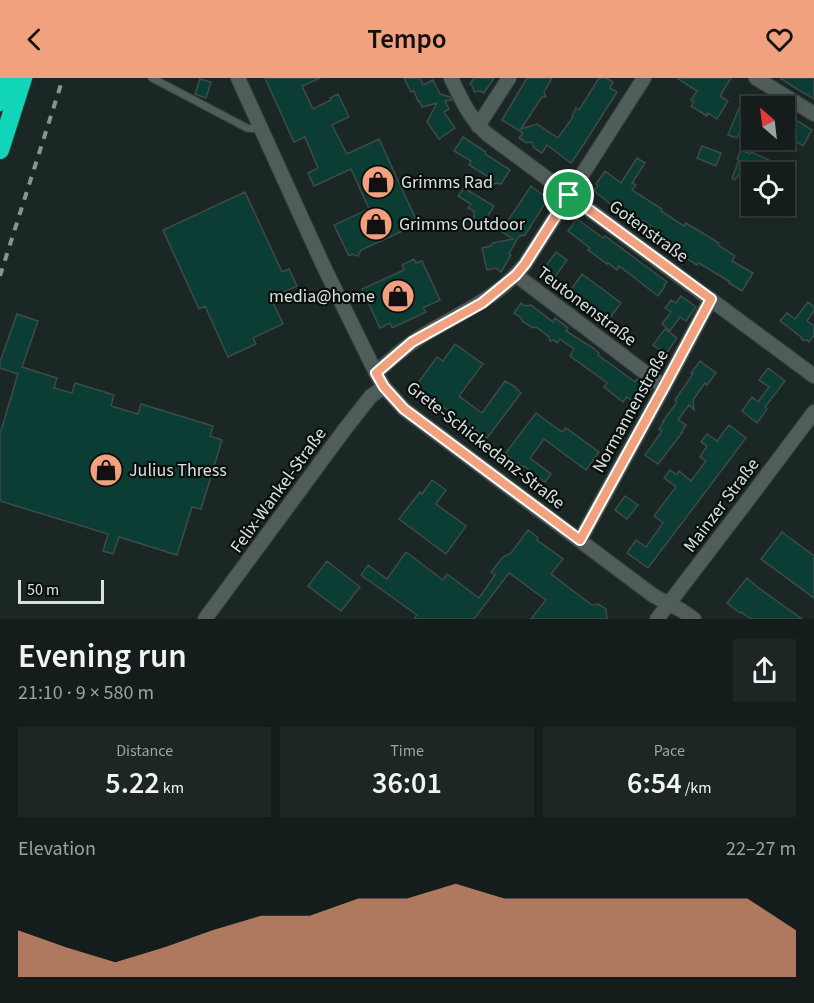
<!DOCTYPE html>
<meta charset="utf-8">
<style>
:root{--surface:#141d1b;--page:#1d2624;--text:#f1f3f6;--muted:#9da2a3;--line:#333b3a;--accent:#f1a17d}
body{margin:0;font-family:"Source Sans 3",sans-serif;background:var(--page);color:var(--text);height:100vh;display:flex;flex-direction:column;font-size:22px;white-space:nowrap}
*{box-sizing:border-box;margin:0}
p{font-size:20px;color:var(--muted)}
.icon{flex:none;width:33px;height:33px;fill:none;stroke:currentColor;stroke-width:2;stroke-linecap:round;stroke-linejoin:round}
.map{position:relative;height:541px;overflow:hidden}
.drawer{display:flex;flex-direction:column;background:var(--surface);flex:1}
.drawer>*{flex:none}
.needle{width:39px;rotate:332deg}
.buttons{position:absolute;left:741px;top:18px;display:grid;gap:12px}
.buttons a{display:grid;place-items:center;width:54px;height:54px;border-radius:0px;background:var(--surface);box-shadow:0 3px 15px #0003,0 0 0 2px var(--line);font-size:30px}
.scale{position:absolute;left:18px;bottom:15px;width:86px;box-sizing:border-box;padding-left:6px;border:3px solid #d9e0de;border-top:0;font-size:16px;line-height:21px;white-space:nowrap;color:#d9e0de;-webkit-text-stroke:4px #090f0d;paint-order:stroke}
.pin{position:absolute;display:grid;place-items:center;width:51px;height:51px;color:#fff;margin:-26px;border:3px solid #fff;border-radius:50%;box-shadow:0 2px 6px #0007}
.round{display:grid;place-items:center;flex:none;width:63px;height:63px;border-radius:0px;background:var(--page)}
.head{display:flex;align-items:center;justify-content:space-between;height:102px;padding:0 18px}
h1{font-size:33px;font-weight:600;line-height:45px}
.figures{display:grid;grid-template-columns:repeat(3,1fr);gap:9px;height:102px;padding:6px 18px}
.figures div{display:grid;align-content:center;border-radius:0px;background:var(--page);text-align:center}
.figures b{font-size:30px;font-weight:600}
.figures small{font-size:16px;font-weight:400}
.figures p{font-size:16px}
.chart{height:168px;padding:12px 18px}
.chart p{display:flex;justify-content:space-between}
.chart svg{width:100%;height:108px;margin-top:6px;fill:var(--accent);opacity:.7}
header{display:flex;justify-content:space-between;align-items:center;height:78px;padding:0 18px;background:var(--accent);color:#111;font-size:27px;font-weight:600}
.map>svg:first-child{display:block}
.building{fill:#0b3d34;stroke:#3e4b48;stroke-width:1.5}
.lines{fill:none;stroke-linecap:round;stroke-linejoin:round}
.lane-casing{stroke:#38423f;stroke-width:9}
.street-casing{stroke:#38423f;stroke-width:16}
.highway-casing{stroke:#38423f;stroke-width:20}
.lane{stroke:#505d5a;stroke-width:7}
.street{stroke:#505d5a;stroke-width:14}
.highway{stroke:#12d6b9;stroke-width:18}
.rail{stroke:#8b9491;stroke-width:4;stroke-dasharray:8 8;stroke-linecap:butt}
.route-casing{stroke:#fff;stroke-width:12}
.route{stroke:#f1a17d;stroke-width:8}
.labels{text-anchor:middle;stroke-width:4.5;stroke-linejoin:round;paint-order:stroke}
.poi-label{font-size:18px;fill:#d9e0de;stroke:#090f0d;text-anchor:start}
.street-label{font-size:18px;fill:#d9e0de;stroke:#090f0d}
</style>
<header><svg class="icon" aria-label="back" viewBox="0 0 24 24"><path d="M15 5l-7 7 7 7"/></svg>Tempo<svg class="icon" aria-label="heart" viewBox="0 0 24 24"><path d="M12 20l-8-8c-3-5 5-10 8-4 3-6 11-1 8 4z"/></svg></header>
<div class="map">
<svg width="814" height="541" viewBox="0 0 814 541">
<rect width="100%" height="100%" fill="#1b2724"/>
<path class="building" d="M265,0h55l-18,8 11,23 18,-9 -1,-2 8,-4 11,23 -17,8 15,29 32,-15 39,85 -57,26 -3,6 -6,-2 -3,2 -15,-31 35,-16 -18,-40 -37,17 -6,-13 10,-5 -13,-31 -11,5z
M404,0h16l3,7 10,-5 7,14 10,3 2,3 -7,1 4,8 -5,3 11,16 -16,11 -12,-17 10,-19 -15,4 -2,-5 -2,-1 -4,-10 -3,1z
M474,0h20l-10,15 -4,-2 -6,1 -1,-5 -3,-3z
M527,0h25l-8,14 2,5h-4l-21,32 16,-5 21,14 15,-21 -1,-1 4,-8 3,2 20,-32h7l7,4 -3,6 7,4 -35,55 -11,16 -24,-18 -5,8 -8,-5 -2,-6 -5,1 -8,-5 4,-5 -21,-13z
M677,0h54l-11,18 8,5 -11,18 -9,-6 -1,3 -16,-10 3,-4 -3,-2 6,-9z
M780,0h34v21l-17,-10z
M200,1l11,3 -5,16 -11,-4z
M750,17l27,11h-28l3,1v13l-7,-2 -8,20 -9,-3 13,-32 5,2z
M784,37l9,3 19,12 -9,16 -19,-12z
M463,59l23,15 -1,2 25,16 -9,14 -3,-1 -5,1 -1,-5 -23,-14 2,-4 -17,-10z
M702,68l19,7 -5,13 -19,-8z
M741,72l9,4 1,-2 20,9 -7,10 -17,-7 -12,16 -3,-2 7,-18 -2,-1z
M637,80l8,5 -13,20 4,2 -4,5 30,19 -1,2 23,15 2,-3 33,20 -1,2 17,11 -3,5 21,12 -11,18 -13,-8 1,-1 -31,-19 -2,2 -22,-14 1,-1 -28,-18 3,-6 -14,-9 -2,3 -21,-13 -20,-16 4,-5 -2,-2 9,-13 16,12z
M531,108l17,13 -23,36 -6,1 -9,16 -1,2 2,1 -10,17 -5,-4 -9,2 -5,-22 9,-2 2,-3 20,-4 -12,-8z
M464,110l30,18 -11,18 -7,1 -2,-5v-9l-6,-3 3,-4 -13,-8z
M245,114l37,80 7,-3 8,17 -26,12 12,26 -30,14 3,6 -28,13 -23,-51 -6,3 -36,-79z
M577,141l26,19 2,-2 62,46 -3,3 1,1 -7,10 -39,-30 -2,4 -9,-7 -1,1 -19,-14 2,-2 -22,-17z
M556,174l11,8 -13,18 -11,-8z
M414,181l2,4 6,-2 18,39 -17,8 3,4 -34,16 -2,-5 -10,5 -18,-39 42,-19 -2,-5z
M582,196l39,29 -12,16 -39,-28z
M681,218l15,11 -10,14 -6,-4 -10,14 -8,-7 9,-12 -6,-4 6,-8 5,3z
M808,224l6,5v4l-7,10 7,5v9l-5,7 -2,-2h-5l-1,-3 -21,-16 7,-8 8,6z
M521,225l4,3 6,-1 22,17 2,-4 13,10 -2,3 27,17 6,5 -1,2 37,27 2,-3 14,10 -13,16 -11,-8 -4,5 -19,-15 3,-4 -37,-27 4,-7 -14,-10 -3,4 -3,-3 -4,1 -1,-4 -13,-10 -3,1 -10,-6 -3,-5 -6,-4z
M17,236l21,7 -16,46 35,11 -3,10 18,5 3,-10 39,12 -3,11 27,8 3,-10 72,22 -3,10 12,4 -21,69 -9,-2 -15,48 -58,-18 -6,17 -10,-3 5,-17 -108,-33v-67l18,-60 -18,-6v-6z
M665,251l12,9 -11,16 -13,-9z
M455,266l28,20 -24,32 23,17 23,-32 9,5 7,7 -34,45 -72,-51 22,-30 6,4z
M700,283l16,12 -9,12 -2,-2 -12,17 1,10 -5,-5 -11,15 8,5 -5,8h1l-24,31 -13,-9 17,-24 -3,-2 5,-8h-1l14,-19 -2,-2 18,-26 -2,-1z
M768,290l17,13 -20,26 2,2 -10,14 -15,-12 10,-14 6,5 11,-15 -10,-7z
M536,335l26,19 4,-4 33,24 -13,18 -42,-31 -14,19 21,16 -6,8 -21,-16 -1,1 -6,-4 -5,1 -1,-6 -6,-4z
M729,347l17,13 -98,130 -21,-15 9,-13 10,7 17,-24 -9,-7 22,-29 -12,-9 6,-8 7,5 2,-4 12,10 15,-20 -6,-4 7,-11 -6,-4 6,-8 10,7z
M432,402l14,10 -10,14 30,22 -20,28 -47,-35 21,-27 2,2z
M625,418l13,9 -11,14 -12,-9z
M528,452l10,8 -1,2 26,19 -12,15 41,31 6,-1 8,5 1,10h-76l15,-19 -37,-27 -35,46h-60l3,-4 -56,-40 7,-10 19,14 19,-27 37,28 4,-6 32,24 16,-23 -4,-3 12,-15 8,-4z
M782,454l32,24v42l-53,-39z
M327,483l33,26 -19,24 -33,-25z
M747,500l9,8 46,33h-51l-10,-7 -1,1 -13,-10z"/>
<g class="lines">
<g class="lane-casing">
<path id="lane" d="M152,0l95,50 14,1"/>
</g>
<g class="street-casing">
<path id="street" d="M238,0l85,187 53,108 8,14 20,22 250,187 27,14 13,9
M451,0c10,21 19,41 36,56l327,242
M756,0l58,36
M478,48l31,-48
M516,197l148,112
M376,295c16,-15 32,-29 51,-40 36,-22 70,-34 98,-69l119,-186
M580,462l84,-153 47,-88
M205,541l140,-190 26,-33 13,-9
M657,541l97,-127 60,-80"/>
</g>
<g class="highway-casing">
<path id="highway" d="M0,24l8,-24
M0,72l23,-72"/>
</g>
<use href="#lane" class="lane"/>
<use href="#street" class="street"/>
<use href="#highway" class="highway"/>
<path class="rail" d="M0,198l63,-198"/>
</g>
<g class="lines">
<g class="route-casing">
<path id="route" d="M569,117l142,104 -47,88 -84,153 -176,-131 -20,-22 -8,-14 36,-31 70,-39 34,-28 9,-11z"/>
</g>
<use href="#route" class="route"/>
</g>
<defs>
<g id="shop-disc" transform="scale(1.725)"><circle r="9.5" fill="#f1a17d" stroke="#090f0d"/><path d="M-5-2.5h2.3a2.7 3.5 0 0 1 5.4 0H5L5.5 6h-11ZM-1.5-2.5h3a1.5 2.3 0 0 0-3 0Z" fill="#111"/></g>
</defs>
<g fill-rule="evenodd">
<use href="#shop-disc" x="378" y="104"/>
<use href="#shop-disc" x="376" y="146"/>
<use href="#shop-disc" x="398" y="218"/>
<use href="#shop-disc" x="106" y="392"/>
</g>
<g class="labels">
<g class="poi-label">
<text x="401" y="110">Grimms Rad</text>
<text x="399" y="152">Grimms Outdoor</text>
<text x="375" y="224" text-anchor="end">media@home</text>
<text x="129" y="398">Julius Thress</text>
</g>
<g class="street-label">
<text transform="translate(649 153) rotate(36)" y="6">Gotenstraße</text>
<text transform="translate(587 228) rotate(37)" y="6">Teutonenstraße</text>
<text transform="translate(630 333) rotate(-61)" y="6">Normannenstraße</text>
<text transform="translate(486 367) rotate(38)" y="6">Grete-Schickedanz-Straße</text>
<text transform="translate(278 412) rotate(-54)" y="6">Felix-Wankel-Straße</text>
<text transform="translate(721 427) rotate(-53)" y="6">Mainzer Straße</text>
</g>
</g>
</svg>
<div class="buttons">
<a><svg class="needle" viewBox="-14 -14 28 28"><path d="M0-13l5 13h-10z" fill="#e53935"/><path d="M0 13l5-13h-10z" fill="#9da2a3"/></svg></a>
<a><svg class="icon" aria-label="locate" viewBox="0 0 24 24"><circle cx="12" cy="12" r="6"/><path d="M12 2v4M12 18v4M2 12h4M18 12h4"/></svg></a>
</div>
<div class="scale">50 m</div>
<div class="pin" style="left:569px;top:117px;background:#1e9e55"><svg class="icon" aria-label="arrive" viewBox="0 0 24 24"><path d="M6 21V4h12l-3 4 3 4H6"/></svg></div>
</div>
<section class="drawer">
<div class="head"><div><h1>Evening run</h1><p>21:10 · 9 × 580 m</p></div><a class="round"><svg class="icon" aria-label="share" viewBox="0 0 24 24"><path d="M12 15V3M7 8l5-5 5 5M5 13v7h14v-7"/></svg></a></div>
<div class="figures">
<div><p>Distance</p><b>5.22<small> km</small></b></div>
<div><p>Time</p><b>36:01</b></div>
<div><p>Pace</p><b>6:54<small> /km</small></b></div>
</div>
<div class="chart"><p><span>Elevation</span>22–27 m</p>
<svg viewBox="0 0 160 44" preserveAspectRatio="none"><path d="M0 44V25L10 32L20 38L30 32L40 25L50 19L60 19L70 12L80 12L90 6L100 12L110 12L120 12L130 12L140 12L150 12L160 25V44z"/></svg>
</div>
</section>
